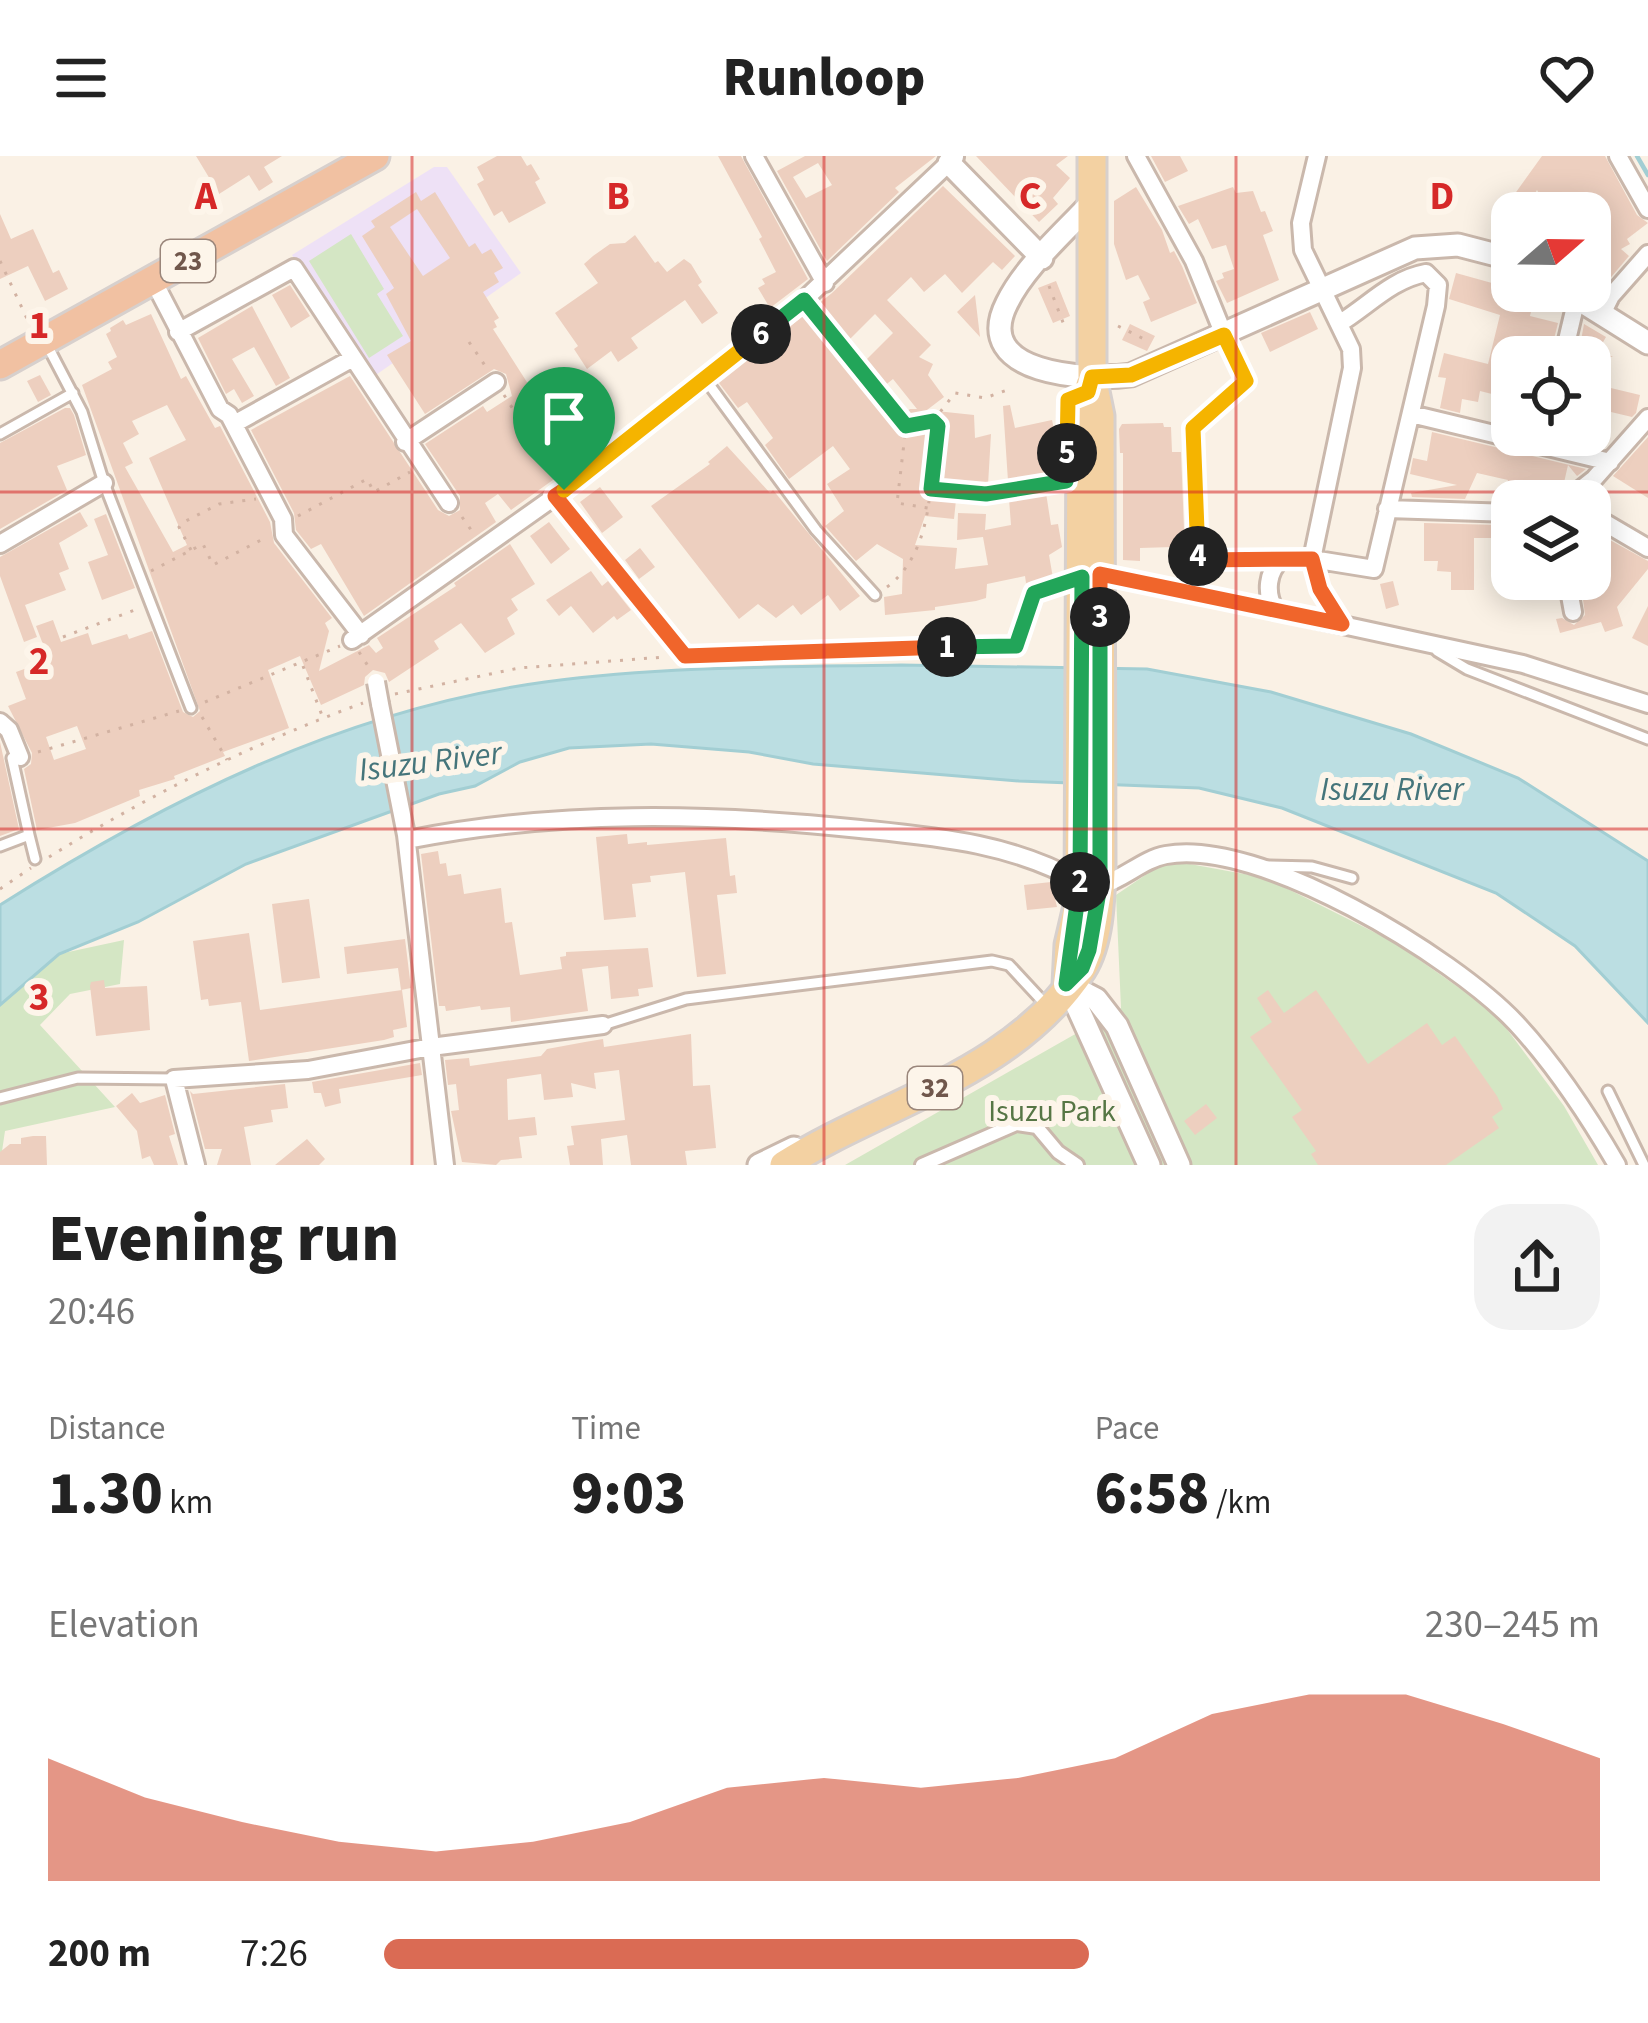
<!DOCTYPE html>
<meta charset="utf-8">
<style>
:root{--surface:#fff;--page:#f2f2f2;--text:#222;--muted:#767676;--accent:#da6b54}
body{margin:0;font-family:"Source Sans 3",sans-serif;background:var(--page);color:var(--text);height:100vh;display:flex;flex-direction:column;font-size:45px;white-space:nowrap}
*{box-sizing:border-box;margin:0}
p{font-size:39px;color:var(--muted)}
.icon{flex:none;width:66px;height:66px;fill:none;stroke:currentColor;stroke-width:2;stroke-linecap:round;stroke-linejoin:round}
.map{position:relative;height:1009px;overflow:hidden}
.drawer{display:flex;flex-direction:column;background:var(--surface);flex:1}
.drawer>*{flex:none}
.needle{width:78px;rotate:70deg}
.tools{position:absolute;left:1491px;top:36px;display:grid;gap:24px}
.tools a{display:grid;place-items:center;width:120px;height:120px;border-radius:24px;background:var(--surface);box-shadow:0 6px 30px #0003;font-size:60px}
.pin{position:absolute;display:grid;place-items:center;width:102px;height:102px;color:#fff;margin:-123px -51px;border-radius:50% 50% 50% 0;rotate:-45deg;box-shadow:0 0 12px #0007}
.pin .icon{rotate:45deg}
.km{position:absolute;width:60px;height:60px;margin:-30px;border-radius:50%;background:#222;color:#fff;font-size:33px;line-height:60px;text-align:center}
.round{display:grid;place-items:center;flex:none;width:126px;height:126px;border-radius:36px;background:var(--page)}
.overview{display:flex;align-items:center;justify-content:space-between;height:204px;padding:0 48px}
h1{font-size:66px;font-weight:800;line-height:90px}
.stats{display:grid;grid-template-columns:repeat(3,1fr);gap:18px;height:204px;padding:12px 48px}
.stats div{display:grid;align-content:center}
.stats b{font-size:60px;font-weight:800}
.stats small{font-size:33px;font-weight:400}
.stats p{font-size:33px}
.chart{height:336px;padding:24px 48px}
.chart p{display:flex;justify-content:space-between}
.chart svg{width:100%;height:216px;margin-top:12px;fill:var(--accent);opacity:.7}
ul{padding:0 48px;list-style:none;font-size:39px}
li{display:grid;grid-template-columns:192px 144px 1fr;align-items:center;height:90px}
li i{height:30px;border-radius:15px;background:var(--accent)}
header{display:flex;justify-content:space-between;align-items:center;height:156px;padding:0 48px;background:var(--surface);font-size:54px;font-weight:800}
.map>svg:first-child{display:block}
.education{fill:#eee1f6}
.green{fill:#d4e6c4}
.water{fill:#bbdee2;stroke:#a2ced3;stroke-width:3}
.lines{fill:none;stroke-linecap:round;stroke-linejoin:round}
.stream{stroke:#a2ced3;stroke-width:4.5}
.building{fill:#edcfbf;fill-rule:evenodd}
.service-casing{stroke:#cab8ac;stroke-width:15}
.pedestrian-casing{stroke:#cab8ac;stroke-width:18}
.minor-casing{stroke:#cab8ac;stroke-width:22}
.tertiary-casing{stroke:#cab8ac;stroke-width:27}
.primary-casing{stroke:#d7d0cd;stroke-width:33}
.trunk-casing{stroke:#d7d0cd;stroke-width:33}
.path{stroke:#d2b2a2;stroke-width:3;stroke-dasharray:3 9;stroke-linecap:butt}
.service{stroke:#fff;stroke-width:9}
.pedestrian{stroke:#fff;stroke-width:12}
.minor{stroke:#fff;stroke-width:16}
.tertiary{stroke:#fff;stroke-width:21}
.primary{stroke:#f3d1a2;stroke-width:27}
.trunk{stroke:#f1c1a2;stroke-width:27}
.minor-bridge-casing{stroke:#cab8ac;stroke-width:22;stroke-linecap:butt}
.minor-bridge{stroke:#fff;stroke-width:16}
.split-1-casing{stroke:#fff;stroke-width:24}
.split-2-casing{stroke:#fff;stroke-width:24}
.split-3-casing{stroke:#fff;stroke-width:24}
.split-4-casing{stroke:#fff;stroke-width:24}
.split-5-casing{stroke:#fff;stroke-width:24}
.split-6-casing{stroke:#fff;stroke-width:24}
.split-7-casing{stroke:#fff;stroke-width:24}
.split-1{stroke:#f0652b;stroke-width:15}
.split-2{stroke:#22a559;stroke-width:15}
.split-3{stroke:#22a559;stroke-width:15}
.split-4{stroke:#f0652b;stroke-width:15}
.split-5{stroke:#f5b400;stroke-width:15}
.split-6{stroke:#22a559;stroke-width:15}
.split-7{stroke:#f5b400;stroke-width:15}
.grid{fill:none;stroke:#d62828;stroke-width:3;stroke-opacity:0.55}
.labels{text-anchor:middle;stroke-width:12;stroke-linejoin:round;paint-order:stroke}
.shield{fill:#fdf5ea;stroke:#9a867b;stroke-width:3}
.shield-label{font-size:27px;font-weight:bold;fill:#70574c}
.park-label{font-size:30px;fill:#567645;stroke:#fdf5ea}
.water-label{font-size:33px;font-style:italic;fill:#45757b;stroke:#fdf5ea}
.grid-label{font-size:39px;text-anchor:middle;font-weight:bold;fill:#d62828;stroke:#fdf5ea;stroke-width:12;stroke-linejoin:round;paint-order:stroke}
</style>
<header><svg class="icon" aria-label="menu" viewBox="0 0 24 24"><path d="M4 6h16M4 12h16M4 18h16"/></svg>Runloop<svg class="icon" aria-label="heart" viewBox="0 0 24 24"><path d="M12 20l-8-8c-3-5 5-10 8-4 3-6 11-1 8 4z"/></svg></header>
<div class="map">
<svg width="1648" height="1009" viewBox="0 0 1648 1009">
<rect width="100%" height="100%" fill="#faf1e5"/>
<path class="education" d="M434,11h13l74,106 -148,104 -81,-122z"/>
<path class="green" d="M351,78l33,55 -7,5 26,42 -34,22 -60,-97z
M1179,706l87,16 128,64 101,71 69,93 34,59h-753l276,-157 -5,-113 41,-28z
M124,784l-4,44 -50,10 -30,31 75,82 -110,24 -5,34v-163l59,-48z"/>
<path class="water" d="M901,509l246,4 124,23 140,42 107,44 130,83v162l-73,-77 -79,-53 -214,-85 -83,-20 -180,-7 -206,-17 -64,-12 -98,-8 -82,4 -49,14 -45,24 -36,8 -193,70 -108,58 -79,32 -59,51v-100c168,-106 346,-196 545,-223 118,-16 238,-15 356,-17z"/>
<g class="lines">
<path class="stream" d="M1637,0l11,19"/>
</g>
<path class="building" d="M196,0h86l-18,11 9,15 -14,9 -10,-16 -30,19z
M497,0h24l6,10 4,-2 9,15 -5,3 11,21 -37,20 -7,-12 -8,5 -17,-32 7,-4 -7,-13z
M718,0h23l67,123 -38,29 -12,-20 7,-4 -3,-5 14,-7 -17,-33 3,-2z
M805,0h131l-41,32 4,4 -72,69 -50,-90zM818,7l14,22 -26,13 -13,-21z
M976,0h92l-12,9 14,13 -17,20 5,6 -19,18z
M1151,0h29l8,15 -23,11z
M1542,0h63l32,59 11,8 -21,16 3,5 -9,5 8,7 -28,33 -11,-7v-69h-39l-14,-23 -9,14 -14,-9z
M943,30l72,70 -13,14 -9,-8 -31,31 -17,-19 -21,18 -13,-15 -24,23 44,45 -12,12 14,7 -5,11 16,22 -17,13 47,5 1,23 16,-4 -3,51 -56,-5 -9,5 4,12 29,3 -2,19 -29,-3 -10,29 42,3 -2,21 33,-4 -5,-28 -26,3 1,-27 28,1 -1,16 26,-5 -2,-26 37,-6 5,32 7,-1 4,23 -13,8 4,23 -27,5 -1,-7 -38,8 -1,14 -10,3 -41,6v3l-50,5 -1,-18 18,-3 1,-35 -26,-15 -21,17 -31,-35 19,-15 -17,-27 23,-15 -17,-23 -44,33 -24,-34 8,-7 -26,-36 -9,6 -19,-25 113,-90zM875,158l18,19 -35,35 -17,-20zM893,223l24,30h-7l-17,12 -20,-26z
M1136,31l26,43 8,23 4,-2 8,15 15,37 -46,19 -8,-20 7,-3 -12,-24 -12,5 -12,-36v-43z
M1233,31l3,6 17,-2 8,21 4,-1 8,20 -10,4 16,45 -52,23 -11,-22 8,-3 -2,-5 12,-4 -8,-24 -14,4 -14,-30 -9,5 -11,-18z
M416,36l5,9 14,-9 34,55 6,-4 7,11 9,-5 12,19 -9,5 5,9 -16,10 16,26 -5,3 3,6 -4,2 69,108 10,12 5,-4 8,12 -74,53 -13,-16 -13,9 11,19 -132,94 -43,-72 -10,5 -15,-19 -2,-17 -43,-83 99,-54 88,134 11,6 11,-6v-14l-35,-52 58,-38 4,6 25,-16 -6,-22 -12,-5 -69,45 -38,-59 24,-14 -25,-47 8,-6 -32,-52 13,-9 -4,-6zM417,53l33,49 -27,18 -33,-49z
M0,58l11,25 22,-10 20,44 6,-3 9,19 -23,12 -17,-35 -28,13z
M635,79l20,28 3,-2 9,11 17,-13 7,5 11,18 -4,3 20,28 -16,11 -17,-24 -54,38 7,10 -20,14 -7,-11 -24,18 -13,-20 4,-3 -23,-33 43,-30 -14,-19 9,-8 17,-12 15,-1z
M1456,117l79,22 -5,21 28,7 -6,24 -29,-7 -4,17h-7v42l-32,-8 -2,11 -16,-3 -2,14 -20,-5 6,-30 -8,-1 6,-24 44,11 12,-49 -51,-16z
M1056,125l14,35 -17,7 -15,-35z
M290,129l20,31 -19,12 -19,-33z
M975,139l5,42 -23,-25z
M252,150l38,72 -14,8 -22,-39 -22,12 22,37 -12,7 -8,-14 -8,5 -28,-56z
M1310,156l8,17 -48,23 -9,-19z
M151,158l30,65 5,-3 29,52 5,-2 50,96 4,21 58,75 -7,5 4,8 -10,40 50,-26 7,8 7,-5 -6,-10 79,-52 -2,-3 56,-39 25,40 -24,15 7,11 -11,8 8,16 -30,19 -24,-30 -27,18 5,8 -50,33 -4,-9 -12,-3 -8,7 -1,8 -43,20 -21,-49 -32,14 21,58 -66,24 2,4 -51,20 1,3 -36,11 1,6 -65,27 -38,7 -13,-61 7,-5 1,-11 -24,-47 18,-7 -10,-27 33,-12 -13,-34 17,-6 8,22 27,-9 4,12 35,-11 2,5 23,-8 31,81 10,5 7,-6 -118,-326 30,-16 -4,-7 9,-5 -11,-23 5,-3 -1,-3 13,-8 3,5zM167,249l19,35 -37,18 38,87 -14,7 -48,-85 8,-4 -10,-20 16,-9 -7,-13zM77,570l9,23 -32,11 -8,-23z
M1130,168l25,12 -8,15 -25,-11z
M1584,168l22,13 -7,12 14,8h-35z
M40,219l11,20 -13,7 -11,-21z
M1590,227l50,12 -4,18 -4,4 -42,-10z
M598,244l12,14 -8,6 7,10 -11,9 -19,-23z
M1010,249l5,23 37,-8 6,28 -5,3 3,22 -48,8 -5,-75z
M65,252h5l4,7 12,40 -29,11 10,24 -67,39v-86z
M1163,267l1,4h7l1,25h9l4,103 -12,1v-9l-33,1v13l-17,-1v-107h-3l-1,-24 3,-5z
M1432,276l154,37 -9,7 -9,-11 -5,22 -6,5 -24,-4 -6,12 -22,-5 3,-15 -31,-7 -12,26 -53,-2 -1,-4 46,-8 -47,-11 3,-16 14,3z
M1648,281v61l-35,-22z
M727,290l43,47 3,-3 87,106 -20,15 -12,-16 -27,20 -8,-10 -17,13 -18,-14 -19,15 -88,-113 59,-42 -2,-2z
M600,331l23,30 -21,16 -22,-31z
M80,356l8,14 -29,17 10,26 -10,4 7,17 -41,15 12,32 -13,5 -24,-66v-19z
M106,358l29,74 -33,12 -14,-38 20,-7 -14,-36z
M549,366l21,27 -19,15 -21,-28z
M1424,367l73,2v13h-23v52h-23v-18l-14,-1 1,-10h-14z
M1590,373l58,32v8l-31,38 6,19 -18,6 -4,-10 -41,11 -4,-14 6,-1 12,7 11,-10 -4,-31 2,-5h7z
M640,392l15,19 -16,12 -14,-19z
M591,415l11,15 6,-5 23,29 -14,10 -3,-4 -21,17 -22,-27 -12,10 -13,-16z
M1393,425l6,24 -13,4 -6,-25z
M1648,450v40l-16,-8z
M0,586l19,87 -19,7z
M627,678l1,10 19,-2v3l79,-7 4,38 5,-1 2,18 -20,2 9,79 -29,3 -12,-105 -35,4 1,6 -19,2 4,33 -32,3 -8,-83z
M438,695l2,13 6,-1 2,13 13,-2 3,20 37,-6 4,35 7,-1 8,53 42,-6 -2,-12 6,-1v-4l82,-4 5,39 -15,2 1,7 -28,3 -3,-33 -26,3 6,42 -77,11 -1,-15 -29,3 -1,-4 -34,5 -1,-5h-6l-18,-152z
M1051,726l6,25 -30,3 -3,-25z
M309,743l11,79 -38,5 -10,-79z
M249,777l11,77 142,-20 5,37 -14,3 1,7 -10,3 -135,21 -8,-59 -32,4 -1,-7 -7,1 -8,-59z
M405,783l6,49 -10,2 -3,-22 -51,6 -3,-27z
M104,824l1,8 42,-2 3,44 -54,6 -6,-50 1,-4z
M1268,834l16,23 32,-23 52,74 59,-41 15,22 13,-9 42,60 6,13 -11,8 7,11 -53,37h-128l-7,-11 5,-3 -24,-34 10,-7 -52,-73 22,-15 -15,-24z
M691,878l2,52 17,-1 6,63 -31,3 2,14h-56l-4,-30 -26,4 2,26h-33l-3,-19 7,-1 -3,-19 54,-6 -6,-50 -25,3 2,16 -25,-6 2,14 -29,3 -3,-26 -34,5 1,41 27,-3 2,18 -18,2 3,21 -21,2 -5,5 -34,-3 -11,-51 8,-1 -3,-26 -8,1 -3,-25 24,-2 1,8 71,-10 6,-7 38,-7 18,-3 1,8z
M420,907l2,12 -83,14 2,14 -16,4 -4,-14h-7l-2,-11z
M285,928l3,24 -17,2 2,12 -29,5 7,38h-34l5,-16h-17l-15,-58 3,3z
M132,937l8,10 25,-8 10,39 -6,2 9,29h-24l-4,-9 -8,3 -5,-28 -21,-25z
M1206,948l11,14 -22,17 -11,-14z
M33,980h13l1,29h-47v-13l10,-8h11v-6z
M307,983l18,20 -6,6h-44z"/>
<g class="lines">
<g class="service-casing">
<path id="service" d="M1225,181l21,44
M47,189l35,67 22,71 87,225
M705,223l111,151 59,65
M0,278l73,-41
M931,333l55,5 80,-13 2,-81 16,-6
M1437,495l30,18 181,70
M29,679l6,24
M0,690l29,-11 -17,-77
M1267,710l45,1 40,11
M603,869l83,-26 306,-38 17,4 39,42
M1608,935l36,74
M0,942l78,-20 96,1"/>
</g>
<g class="pedestrian-casing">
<path id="pedestrian" d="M922,1009l94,-41 21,3 21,25 19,13"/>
</g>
<g class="minor-casing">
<path id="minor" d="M754,0l71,127
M1136,0l58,105 30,74
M1317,0l-16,67 2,27 48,99 1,19 -40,191 8,30 22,35
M1618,0l30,53
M153,124l67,129 9,6 54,104 1,16 77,100
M1602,158l9,-18 37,-42
M178,176l116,-64 155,235
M1563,201l14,-59
M1246,225l-53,46 5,133 114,-1 62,10 62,-263 2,-21 -12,-12c-34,6 -58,33 -86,50
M1411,258l199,48
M234,268l119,-66
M405,286l91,-60
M555,340l130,160
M1566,345l28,-22 54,-61
M1387,353l125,4
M1590,358l58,34
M0,388l104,-61
M1567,423l6,33
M1250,449l273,59 125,40
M1275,454c-10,-17 -8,-39 7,-51
M352,484l212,-150 240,-190 151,-143
M380,548l26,131 39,330
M0,566l9,8 11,27
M407,684c150,-30 302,-27 453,-11 78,8 151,14 220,53
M1100,730c24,-7 43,-27 66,-31 92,-18 288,102 350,168 39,42 72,92 101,142
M196,1009l-22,-86 134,-9 123,-23 172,-22"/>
</g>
<g class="tertiary-casing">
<path id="tertiary" d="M949,7l93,95
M1092,46c-28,31 -67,64 -85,101 -37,72 81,78 124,72l284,-127 43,-3 54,14
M1565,135l83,52
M1067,828l29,15 21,27 62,139
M1067,828l82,181
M759,1009l35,-17"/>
</g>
<g class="primary-casing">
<path id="primary" d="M1067,828l2,-39 10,-43 2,-484 9,-33
M784,1009c100,-63 229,-91 298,-196 17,-27 18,-69 19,-99l-1,-454 -8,-39v-221"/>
</g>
<g class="trunk-casing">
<path id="trunk" d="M0,209l375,-209"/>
</g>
<path class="path" d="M0,105l30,64
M1049,130l15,39
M814,156l92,114 -9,77 31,5
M1118,170l32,16
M469,186l17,25
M504,239l53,83
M933,265l22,-28 30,5 25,-9
M908,270l25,-5 5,5 -5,48
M298,360l69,-37 7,13 36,-20
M462,361l12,17
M191,394l-12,-23 3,-4 37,-19 37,-5
M151,415l52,-27 10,21 52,-27
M1123,422l114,24
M887,431c27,-20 38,-54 42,-86
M63,481l77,-29
M359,496l11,17
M704,499l312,-9 17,-53 24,-8
M303,510l20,52
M395,538l124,-26 146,-11
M205,546l135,-56
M202,561l25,43
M38,596l141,-41
M49,701c98,-61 205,-114 314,-154
M0,733l31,-21"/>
<use href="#service" class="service"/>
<use href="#pedestrian" class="pedestrian"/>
<use href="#minor" class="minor"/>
<use href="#tertiary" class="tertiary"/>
<use href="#primary" class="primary"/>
<use href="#trunk" class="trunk"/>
<g class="minor-bridge-casing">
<path id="minor-bridge" d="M376,526l4,22"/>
</g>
<use href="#minor-bridge" class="minor-bridge"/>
</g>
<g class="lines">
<g class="split-1-casing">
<path id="split-1" d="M564,334l-9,6 130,160 262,-9"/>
</g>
<g class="split-2-casing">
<path id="split-2" d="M947,491l69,-1 18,-53 48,-16 -2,305"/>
</g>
<g class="split-3-casing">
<path id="split-3" d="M1080,726l-14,102 16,-16 7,-18 11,-64v-269"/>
</g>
<g class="split-4-casing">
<path id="split-4" d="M1100,461v-43l242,50 -22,-35 -8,-30 -114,1v-4"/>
</g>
<g class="split-5-casing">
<path id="split-5" d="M1067,297l1,-53 20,-8 4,-15 39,-2 93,-40 22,46 -53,47 5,128"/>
</g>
<g class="split-6-casing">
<path id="split-6" d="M761,178l43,-34 102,126 27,-5 5,5 -7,63 55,5 80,-13 1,-28"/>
</g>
<g class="split-7-casing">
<path id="split-7" d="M564,334l197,-156"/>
</g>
<use href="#split-1" class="split-1"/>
<use href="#split-2" class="split-2"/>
<use href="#split-3" class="split-3"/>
<use href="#split-4" class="split-4"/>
<use href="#split-5" class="split-5"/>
<use href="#split-6" class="split-6"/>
<use href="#split-7" class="split-7"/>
</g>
<path class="grid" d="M412,0v1009M824,0v1009M1236,0v1009M0,336h1648M0,673h1648"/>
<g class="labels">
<g class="shield">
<rect x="161" y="84" width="54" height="42" rx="9"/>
<rect x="908" y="911" width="54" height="42" rx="9"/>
</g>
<g class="shield-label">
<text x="188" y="114">23</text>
<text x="935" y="941">32</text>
</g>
<g class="park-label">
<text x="1052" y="965">Isuzu Park</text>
</g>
<g class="water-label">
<text transform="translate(430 604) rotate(-7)" y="12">Isuzu River</text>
<text x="1392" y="644">Isuzu River</text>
</g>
</g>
<g class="grid-label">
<text x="206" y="53">A</text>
<text x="618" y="53">B</text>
<text x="1030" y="53">C</text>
<text x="1442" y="53">D</text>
<text x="39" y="182">1</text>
<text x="39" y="518">2</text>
<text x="39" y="854">3</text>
</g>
</svg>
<div class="tools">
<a><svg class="needle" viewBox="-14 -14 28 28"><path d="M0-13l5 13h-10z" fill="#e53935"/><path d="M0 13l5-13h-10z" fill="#767676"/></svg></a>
<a><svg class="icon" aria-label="locate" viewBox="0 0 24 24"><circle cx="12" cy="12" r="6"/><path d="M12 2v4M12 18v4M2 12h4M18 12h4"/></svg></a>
<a><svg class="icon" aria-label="layers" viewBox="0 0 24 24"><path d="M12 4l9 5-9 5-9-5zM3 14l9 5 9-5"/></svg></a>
</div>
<div class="pin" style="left:564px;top:334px;background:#1e9e55"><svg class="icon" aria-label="arrive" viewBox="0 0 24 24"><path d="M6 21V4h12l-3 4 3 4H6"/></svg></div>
<b class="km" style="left:947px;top:491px">1</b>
<b class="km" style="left:1080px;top:726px">2</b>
<b class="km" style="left:1100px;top:461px">3</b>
<b class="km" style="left:1198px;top:400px">4</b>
<b class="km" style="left:1067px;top:297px">5</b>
<b class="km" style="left:761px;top:178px">6</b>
</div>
<section class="drawer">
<div class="overview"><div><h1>Evening run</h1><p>20:46</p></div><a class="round"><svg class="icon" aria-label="share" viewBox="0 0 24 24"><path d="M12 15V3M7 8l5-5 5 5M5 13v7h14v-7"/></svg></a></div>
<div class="stats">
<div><p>Distance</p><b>1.30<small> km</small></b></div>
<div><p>Time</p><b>9:03</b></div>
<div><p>Pace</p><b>6:58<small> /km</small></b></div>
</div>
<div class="chart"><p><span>Elevation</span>230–245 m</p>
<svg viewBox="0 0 160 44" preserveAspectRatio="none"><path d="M0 44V19L10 27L20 32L30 36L40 38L50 36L60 32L70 25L80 23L90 25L100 23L110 19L120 10L130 6L140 6L150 12L160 19V44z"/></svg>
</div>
<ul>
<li><b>200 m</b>7:26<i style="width:58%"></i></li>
</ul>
</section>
